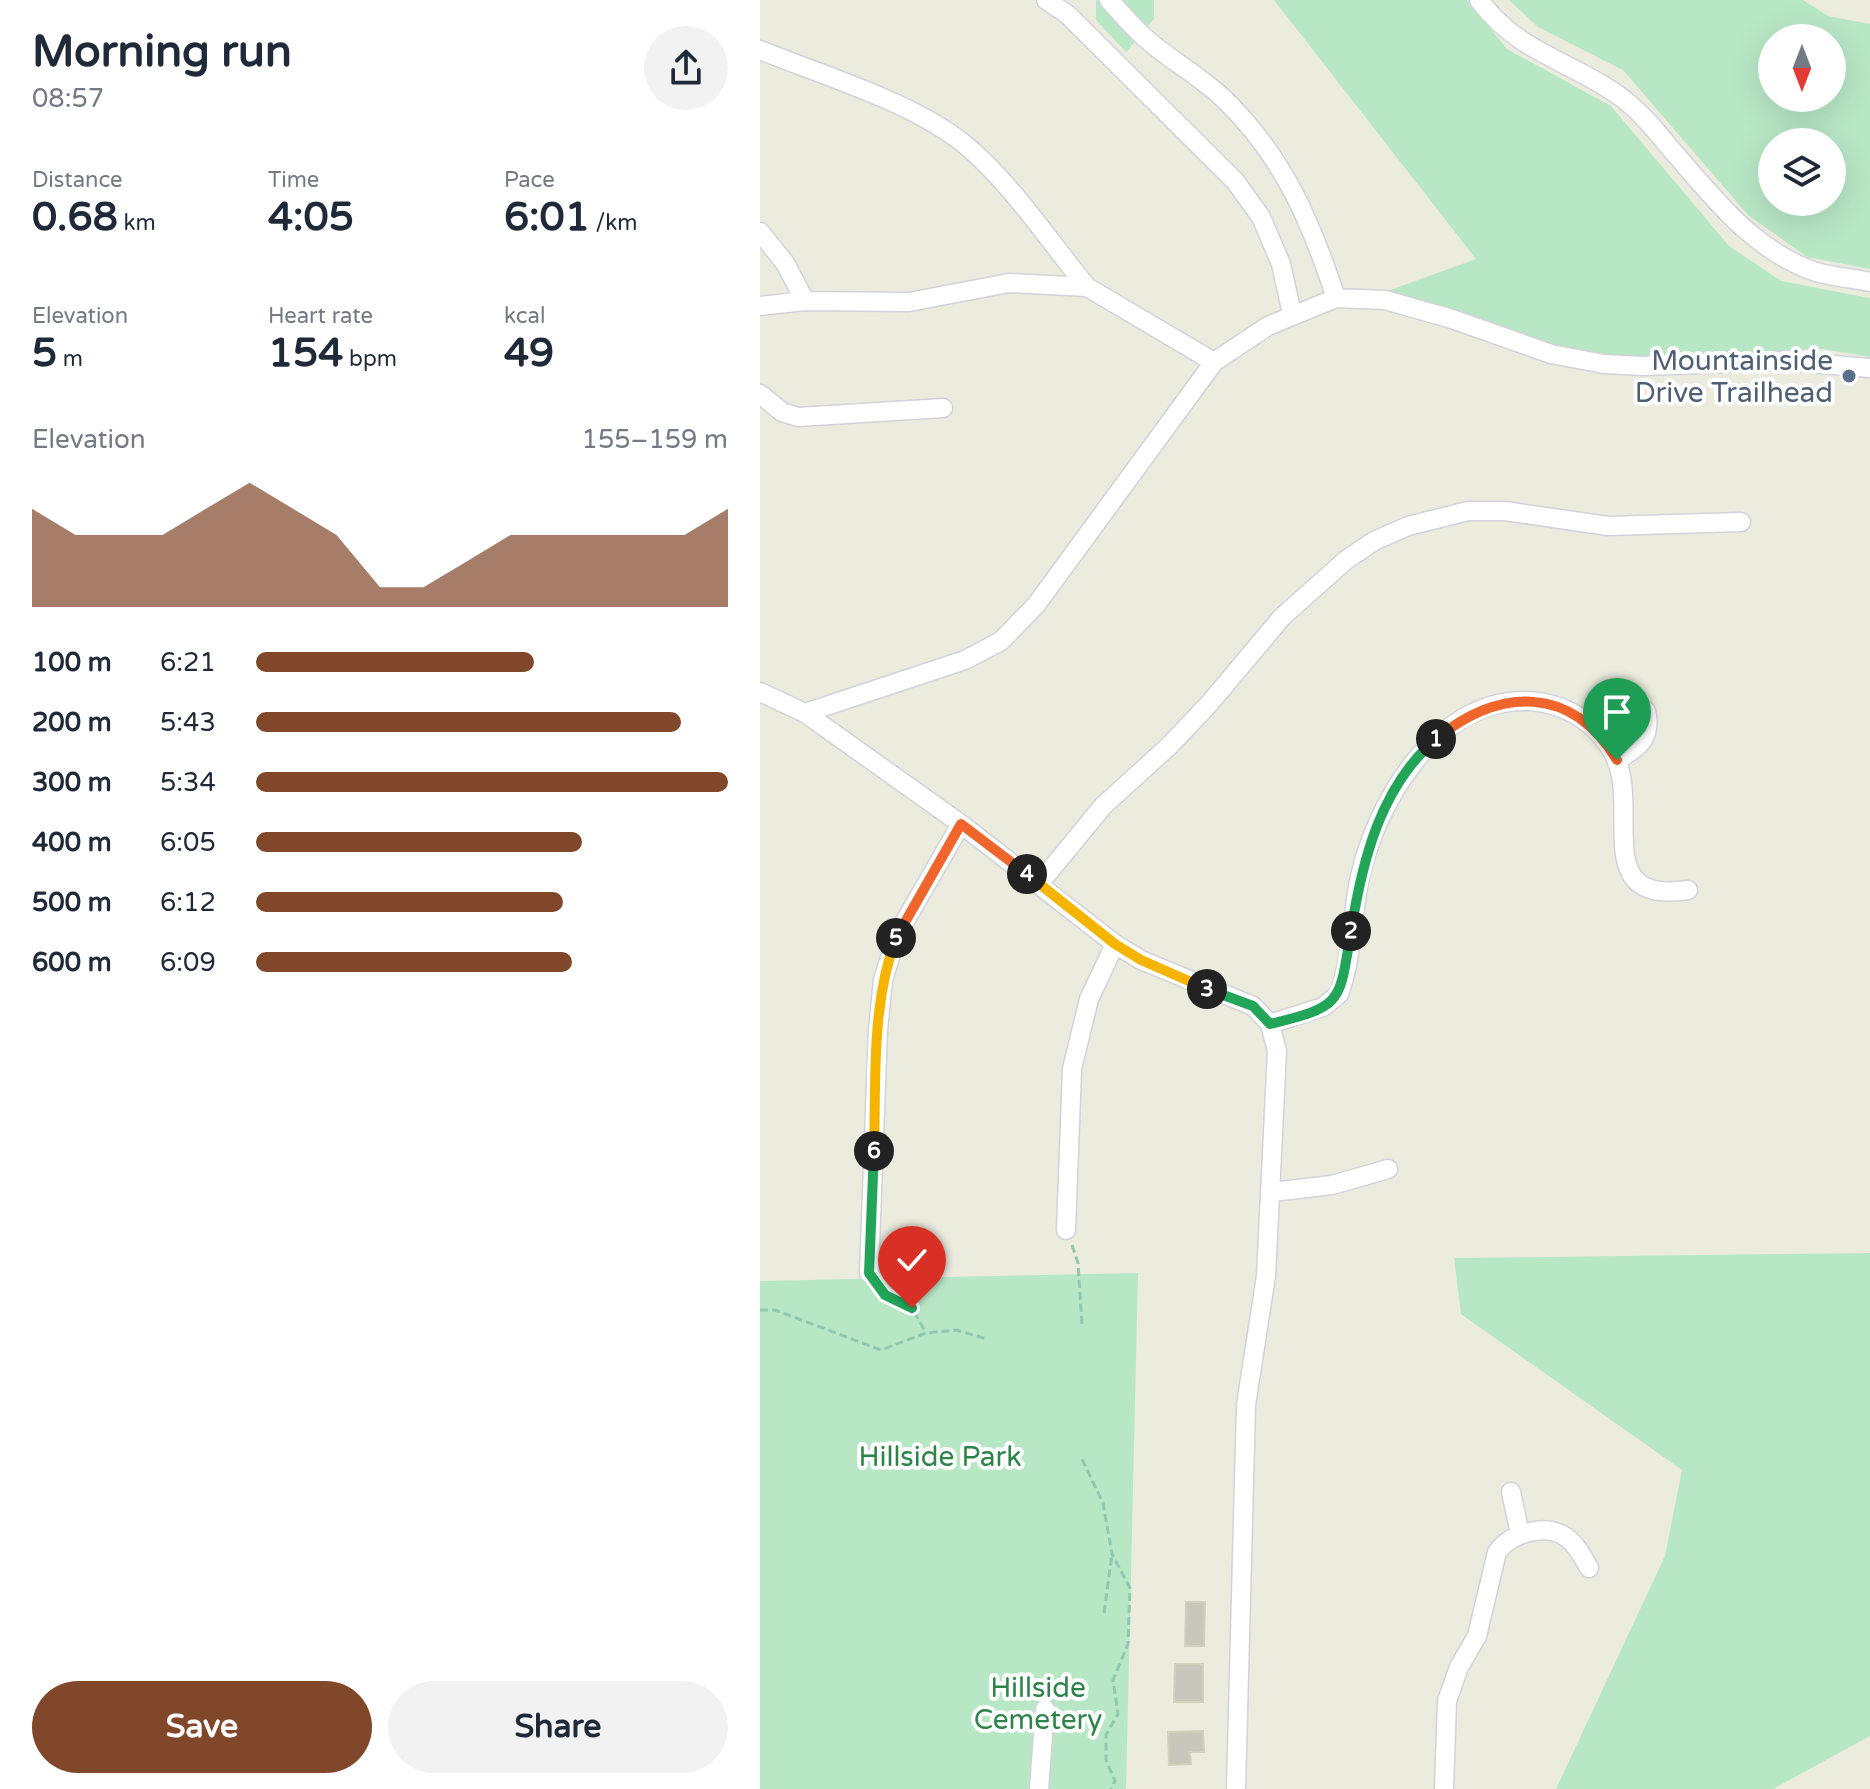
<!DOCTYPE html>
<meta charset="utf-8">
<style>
:root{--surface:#fff;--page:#f2f2f3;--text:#1f2937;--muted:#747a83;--accent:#80472a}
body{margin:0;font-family:"Varela Round",sans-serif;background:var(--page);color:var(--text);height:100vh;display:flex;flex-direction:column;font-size:30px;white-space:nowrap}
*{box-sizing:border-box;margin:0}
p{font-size:26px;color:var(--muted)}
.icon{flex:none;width:44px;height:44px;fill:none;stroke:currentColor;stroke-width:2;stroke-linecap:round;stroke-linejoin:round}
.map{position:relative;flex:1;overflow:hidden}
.side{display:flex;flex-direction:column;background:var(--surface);width:760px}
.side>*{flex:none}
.needle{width:52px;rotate:180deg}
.tools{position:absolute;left:998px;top:24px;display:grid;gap:16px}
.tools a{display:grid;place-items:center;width:88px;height:88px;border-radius:50%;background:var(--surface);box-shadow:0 8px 32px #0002;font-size:40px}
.pin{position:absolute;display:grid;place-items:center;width:68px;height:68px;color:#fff;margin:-82px -34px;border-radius:50% 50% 50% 0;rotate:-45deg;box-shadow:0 0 8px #0007}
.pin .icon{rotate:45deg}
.km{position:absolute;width:40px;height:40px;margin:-20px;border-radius:50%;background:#222;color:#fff;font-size:22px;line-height:40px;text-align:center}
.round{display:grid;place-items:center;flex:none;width:84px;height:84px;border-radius:42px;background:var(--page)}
.headline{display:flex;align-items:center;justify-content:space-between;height:136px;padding:0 32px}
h1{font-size:44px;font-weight:700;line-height:60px}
.metrics{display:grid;grid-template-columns:repeat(3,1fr);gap:12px;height:136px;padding:8px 32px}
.metrics div{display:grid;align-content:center}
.metrics b{font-size:40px;font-weight:700}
.metrics small{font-size:22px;font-weight:400}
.metrics p{font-size:22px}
.chart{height:224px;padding:16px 32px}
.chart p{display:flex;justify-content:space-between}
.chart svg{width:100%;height:144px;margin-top:8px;fill:var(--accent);opacity:.7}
.button{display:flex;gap:16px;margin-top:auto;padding:16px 32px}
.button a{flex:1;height:92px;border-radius:48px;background:var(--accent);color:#fff;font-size:32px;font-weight:700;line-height:92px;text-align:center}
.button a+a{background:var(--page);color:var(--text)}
ul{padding:0 32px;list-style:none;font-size:26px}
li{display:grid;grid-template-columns:128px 96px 1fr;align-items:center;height:60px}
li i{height:20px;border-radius:10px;background:var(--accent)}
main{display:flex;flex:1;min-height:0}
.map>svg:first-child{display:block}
.green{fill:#b8e7c6;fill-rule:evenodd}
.building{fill:#c7c7bb;stroke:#d1d1bc;stroke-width:2}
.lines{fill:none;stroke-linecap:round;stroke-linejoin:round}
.minor-casing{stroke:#d2d2da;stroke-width:21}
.path{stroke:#91c8b0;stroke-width:3;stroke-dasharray:8 4;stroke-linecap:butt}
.minor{stroke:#fff;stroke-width:18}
.split-1-casing{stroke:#fff;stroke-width:16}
.split-2-casing{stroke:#fff;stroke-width:16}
.split-3-casing{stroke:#fff;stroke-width:16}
.split-4-casing{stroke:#fff;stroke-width:16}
.split-5-casing{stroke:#fff;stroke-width:16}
.split-6-casing{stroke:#fff;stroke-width:16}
.split-7-casing{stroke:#fff;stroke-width:16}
.split-1{stroke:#f0652b;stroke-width:10}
.split-2{stroke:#22a559;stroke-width:10}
.split-3{stroke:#22a559;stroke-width:10}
.split-4{stroke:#f5b400;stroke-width:10}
.split-5{stroke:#f0652b;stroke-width:10}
.split-6{stroke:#f5b400;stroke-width:10}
.split-7{stroke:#22a559;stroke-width:10}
.service-dot{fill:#5c6f8a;stroke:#fff;stroke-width:3}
.labels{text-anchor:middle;stroke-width:8;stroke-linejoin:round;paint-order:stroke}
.service-label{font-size:28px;fill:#4e5e75;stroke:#fff;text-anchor:end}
.park-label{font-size:28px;fill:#2d834a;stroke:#fff}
</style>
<main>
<section class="side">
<div class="headline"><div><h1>Morning run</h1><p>08:57</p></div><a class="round"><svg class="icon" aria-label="share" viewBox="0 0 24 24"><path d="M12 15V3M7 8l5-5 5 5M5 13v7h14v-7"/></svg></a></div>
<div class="metrics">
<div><p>Distance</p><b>0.68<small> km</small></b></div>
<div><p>Time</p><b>4:05</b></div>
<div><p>Pace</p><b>6:01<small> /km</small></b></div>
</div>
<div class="metrics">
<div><p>Elevation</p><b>5<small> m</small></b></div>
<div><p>Heart rate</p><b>154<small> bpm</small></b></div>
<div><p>kcal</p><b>49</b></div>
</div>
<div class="chart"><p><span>Elevation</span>155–159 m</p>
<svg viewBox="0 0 160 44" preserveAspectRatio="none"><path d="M0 44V14L10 22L20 22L30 22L40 14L50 6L60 14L70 22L80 38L90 38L100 30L110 22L120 22L130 22L140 22L150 22L160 14V44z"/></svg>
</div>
<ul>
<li><b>100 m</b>6:21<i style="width:59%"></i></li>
<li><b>200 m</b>5:43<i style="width:90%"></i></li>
<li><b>300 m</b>5:34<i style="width:100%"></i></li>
<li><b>400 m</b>6:05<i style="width:69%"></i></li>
<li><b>500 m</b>6:12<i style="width:65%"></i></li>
<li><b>600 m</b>6:09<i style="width:67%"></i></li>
</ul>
<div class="button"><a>Save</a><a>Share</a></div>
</section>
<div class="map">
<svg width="1110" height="1789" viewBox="0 0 1110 1789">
<rect width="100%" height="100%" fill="#ebecde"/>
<path class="green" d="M336,0h58v19l-28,33 -30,-32z
M514,0h193l40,49 104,57 118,140 52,35 89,17v59l-47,-8 -218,10 -157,-33 -66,-33 94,-34z
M749,0h294l25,16 42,8v245l-63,-12 -59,-42 -125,-145 -85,-43zM1012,38h60v60h-60zM1012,142h60v60h-60z
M1110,1253v483l-97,53h-217l109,-233 17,-86 -221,-156 -7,-56z
M378,1273l-12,516h-366v-508z"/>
<path class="building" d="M426,1602h19l-1,44h-19z
M415,1664h28v38h-29z
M443,1731l1,21h-14l1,12 -22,1 -1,-33z"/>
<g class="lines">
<g class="minor-casing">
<path id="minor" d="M286,0l21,14 168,167 26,36 20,47 11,50
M349,0c11,12 22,25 34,36 26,24 58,40 83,65 58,57 85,121 110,197
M719,0c41,54 88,59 139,95 23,16 41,40 59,61 40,46 79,96 139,116 17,5 36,6 54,10
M0,50c64,26 157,53 209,98 45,39 80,93 118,139
M0,232l25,31 20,38
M0,306l45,-5 104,1 100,-19 78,4 127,75
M0,394l22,18 16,5 145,-9
M0,692l45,21 156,111 154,120 26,16 112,46 17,18 7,27 -11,225 -20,129 -10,384
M45,713l160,-53 36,-19 35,-36 178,-243 54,-36 68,-28 49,2 67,19 99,35 53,10 40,2 142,-5 84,7
M829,723c19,-17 34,-28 57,-12 6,27 -7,37 -29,49
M279,884l64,-78 66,-60 40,-42 73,-87 64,-57 28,-19 34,-15 60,-15h37l103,15 133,-4
M510,1024l53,-17 16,-13c13,-35 13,-77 20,-113 16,-77 76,-180 165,-180 20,0 40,6 57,17 23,14 38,38 41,64 7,53 -18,121 66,108
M512,1192l60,-7 56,-16
M306,1230l6,-161 17,-70 26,-55
M109,1273l9,-243 5,-50 14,-45 64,-111
M751,1492l9,42
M279,1789l6,-80
M684,1789l3,-88 12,-34 18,-31 20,-84c14,-19 48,-29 69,-15 10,7 17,20 23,31"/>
</g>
<path class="path" d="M312,1245l6,18 4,62
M117,1284l8,11 27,13 14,25
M0,1310h15l106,40 45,-17 30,-3 31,9
M322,1459l21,44 9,51 18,34 -2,56 -15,36 5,34 -12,21v25l9,21 -4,8
M344,1613l8,-59"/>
<use href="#minor" class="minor"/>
</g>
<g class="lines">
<g class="split-1-casing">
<path id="split-1" d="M676,739c64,-52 136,-54 181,21"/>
</g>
<g class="split-2-casing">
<path id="split-2" d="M591,931c11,-69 29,-144 85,-192"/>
</g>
<g class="split-3-casing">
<path id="split-3" d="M447,989l46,17 17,18c74,-18 69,-21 81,-93"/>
</g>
<g class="split-4-casing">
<path id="split-4" d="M267,874l88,70 26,16 66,29"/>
</g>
<g class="split-5-casing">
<path id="split-5" d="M136,938l65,-114 66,50"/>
</g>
<g class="split-6-casing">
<path id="split-6" d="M114,1151c2,-70 -3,-146 22,-213"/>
</g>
<g class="split-7-casing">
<path id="split-7" d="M114,1151l-5,122 16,22 27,13"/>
</g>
<use href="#split-1" class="split-1"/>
<use href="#split-2" class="split-2"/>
<use href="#split-3" class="split-3"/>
<use href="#split-4" class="split-4"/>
<use href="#split-5" class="split-5"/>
<use href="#split-6" class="split-6"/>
<use href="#split-7" class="split-7"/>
</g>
<circle class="service-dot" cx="1089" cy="376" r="8"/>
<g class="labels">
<g class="service-label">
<text x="1073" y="370">Mountainside<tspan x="1073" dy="32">Drive Trailhead</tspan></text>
</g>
<g class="park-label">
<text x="180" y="1466">Hillside Park</text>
<text x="278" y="1697">Hillside<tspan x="278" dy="32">Cemetery</tspan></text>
</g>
</g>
</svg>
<div class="tools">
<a><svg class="needle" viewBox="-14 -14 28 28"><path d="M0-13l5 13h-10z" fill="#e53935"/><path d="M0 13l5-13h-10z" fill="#747a83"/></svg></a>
<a><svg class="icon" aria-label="layers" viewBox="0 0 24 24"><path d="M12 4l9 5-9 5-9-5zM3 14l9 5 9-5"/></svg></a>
</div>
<div class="pin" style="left:857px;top:760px;background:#1e9e55"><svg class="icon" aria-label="arrive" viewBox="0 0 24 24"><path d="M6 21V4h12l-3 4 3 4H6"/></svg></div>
<div class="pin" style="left:152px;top:1308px;background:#d93025"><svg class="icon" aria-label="check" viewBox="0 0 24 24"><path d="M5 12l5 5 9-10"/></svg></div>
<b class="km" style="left:676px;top:739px">1</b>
<b class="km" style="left:591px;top:931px">2</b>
<b class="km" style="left:447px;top:989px">3</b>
<b class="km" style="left:267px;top:874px">4</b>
<b class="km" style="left:136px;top:938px">5</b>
<b class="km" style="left:114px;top:1151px">6</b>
</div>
</main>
